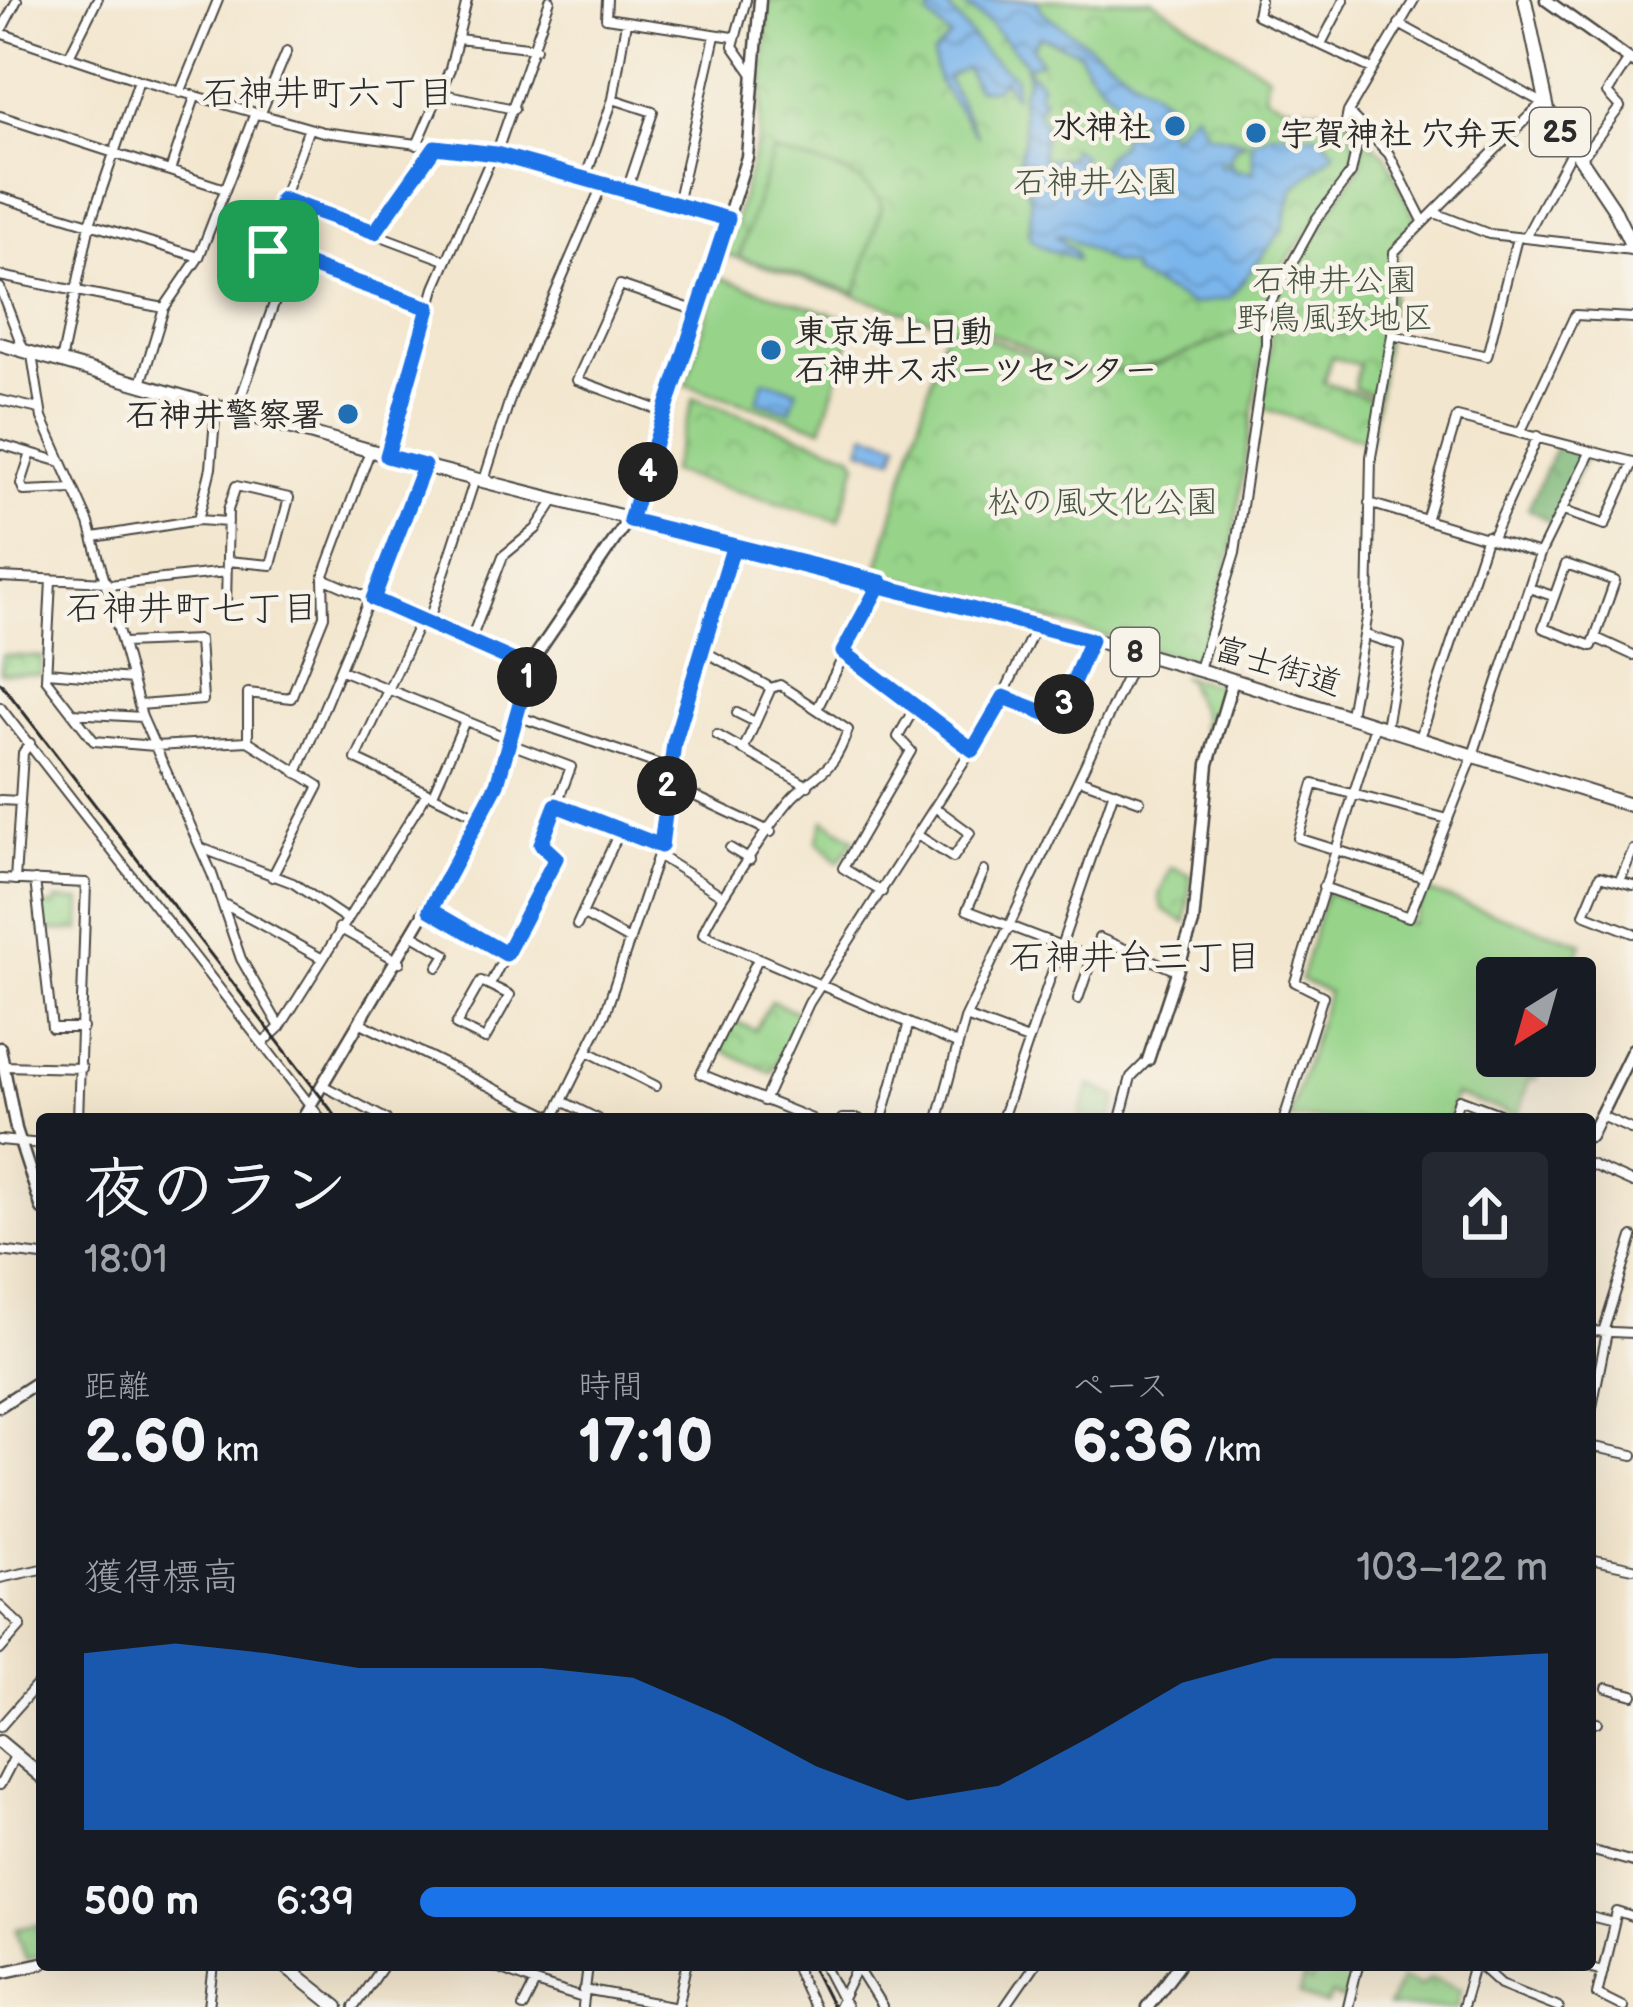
<!DOCTYPE html>
<html lang="ja">
<meta charset="utf-8">
<style>
:root{--surface:#171b24;--page:#242831;--text:#f1f3f6;--muted:#9ea1a6;--accent:#1a73e8}
body{margin:0;font-family:"Balsamiq Sans","Klee One",sans-serif;background:var(--page);color:var(--text);height:100vh;display:flex;flex-direction:column;font-size:45px;white-space:nowrap}
*{box-sizing:border-box;margin:0}
p{font-size:39px;color:var(--muted)}
.icon{flex:none;width:66px;height:66px;fill:none;stroke:currentColor;stroke-width:2;stroke-linecap:round;stroke-linejoin:round}
.map{position:relative;flex:1;overflow:hidden}
.side{position:absolute;left:36px;top:1113px;width:1560px;height:858px;display:flex;flex-direction:column;background:var(--surface);border-radius:12px;box-shadow:0 12px 48px #0002}
.side>*{flex:none}
.needle{width:78px;rotate:217deg}
.controls{position:absolute;left:1476px;top:957px;display:grid;gap:24px}
.controls a{display:grid;place-items:center;width:120px;height:120px;border-radius:12px;background:var(--surface);box-shadow:0 12px 48px #0002;font-size:60px}
.pin{position:absolute;display:grid;place-items:center;width:102px;height:102px;color:#fff;margin:-51px;border-radius:24px;box-shadow:0 6px 18px #0006}
.km{position:absolute;width:60px;height:60px;margin:-30px;border-radius:50%;background:#222;color:#fff;font-size:33px;line-height:60px;text-align:center}
.round{display:grid;place-items:center;flex:none;width:126px;height:126px;border-radius:12px;background:var(--page)}
.headline{display:flex;align-items:center;justify-content:space-between;height:204px;padding:0 48px}
h1{font-size:66px;font-weight:800;line-height:90px}
.metrics{display:grid;grid-template-columns:repeat(3,1fr);gap:18px;height:204px;padding:12px 48px}
.metrics div{display:grid;align-content:center}
.metrics b{font-size:60px;font-weight:800}
.metrics small{font-size:33px;font-weight:400}
.metrics p{font-size:33px}
.chart{height:336px;padding:24px 48px}
.chart p{display:flex;justify-content:space-between}
.chart svg{width:100%;height:216px;margin-top:12px;fill:var(--accent);opacity:.7}
ul{padding:0 48px;list-style:none;font-size:39px}
li{display:grid;grid-template-columns:192px 144px 1fr;align-items:center;height:90px}
li i{height:30px;border-radius:15px;background:var(--accent)}
.map>svg:first-child{display:block}
.forest{fill:url(#forest-crowns);stroke:#527050;stroke-width:3}
.park{fill:url(#park-crowns);stroke:#61805a;stroke-width:3}
.garden{fill:#97d48a;stroke:#61805a;stroke-width:3}
.water{fill:url(#water-waves);stroke:#52708c;stroke-width:3;fill-rule:evenodd}
.lines{fill:none;stroke-linecap:round;stroke-linejoin:round}
.street-casing{stroke:#494743;stroke-width:12}
.secondary-casing{stroke:#494743;stroke-width:15}
.primary-casing{stroke:#494743;stroke-width:16}
.street{stroke:#fff;stroke-width:8}
.secondary{stroke:#fff;stroke-width:10}
.primary{stroke:#fff;stroke-width:12}
.rail{stroke:#2b2b2b;stroke-width:3}
.route-casing{stroke:#fff;stroke-width:24}
.route{stroke:#1a73e8;stroke-width:15}
.poi-dot{fill:#1f6fb2;stroke:#f7f3e8;stroke-width:4.5}
.labels{text-anchor:middle;stroke-width:9;stroke-linejoin:round;paint-order:stroke}
.shield{fill:#f7f3e8;stroke:#686764;stroke-width:3}
.shield-label{font-size:30px;font-weight:bold;fill:#2b2b2b}
.poi-label{font-size:33px;font-weight:bold;fill:#2b2b2b;stroke:#f7f3e8;text-anchor:end}
.park-label{font-size:33px;fill:#465543;stroke:#f7f3e8}
.street-label{font-size:33px;fill:#2b2b2b;stroke:#f7f3e8}
.neighbourhood-label{font-size:36px;fill:#2b2b2b;stroke:#f7f3e8}
</style>
<div class="map">
<svg width="1633" height="2007" viewBox="0 0 1633 2007">
<defs>
<pattern id="forest-crowns" width="20" height="18" patternUnits="userSpaceOnUse" patternTransform="scale(3)"><rect width="20" height="18" fill="#79b676"/><path d="M2 6a3 3 0 1 1 6 0M12 15a3 3 0 1 1 6 0" fill="none" stroke="#639461"/></pattern>
<pattern id="park-crowns" width="20" height="18" patternUnits="userSpaceOnUse" patternTransform="scale(3)"><rect width="20" height="18" fill="#97d48a"/><path d="M2 6a3 3 0 1 1 6 0M12 15a3 3 0 1 1 6 0" fill="none" stroke="#82b677"/></pattern>
<pattern id="water-waves" width="16" height="10" patternUnits="userSpaceOnUse" patternTransform="scale(3)"><rect width="16" height="10" fill="#7ab5ec"/><path d="M0 5q4-4 8 0t8 0" fill="none" stroke="#6493bf"/></pattern>
</defs>
<rect width="100%" height="100%" fill="#f7f3e8"/>
<filter id="ink" filterUnits="userSpaceOnUse"><feTurbulence type="fractalNoise" baseFrequency=".00833" numOctaves="2"/><feDisplacementMap in="SourceGraphic" scale="24" xChannelSelector="R" yChannelSelector="G"/><feConvolveMatrix kernelMatrix="1 2 1 2 8 2 1 2 1" color-interpolation-filters="sRGB"/></filter>
<filter id="wash" filterUnits="userSpaceOnUse"><feTurbulence type="fractalNoise" baseFrequency=".004" numOctaves="4" result="noise"/><feDisplacementMap in="SourceGraphic" scale="48" xChannelSelector="R" yChannelSelector="G"/><feGaussianBlur stdDeviation="2.7" result="paint"/><feColorMatrix in="noise" values="0 0 0 0 0 0 0 0 0 0 0 0 0 0 0 0 0 1.4 0 .05"/><feComposite in="paint" operator="in"/></filter>
<g filter="url(#wash)">
<rect width="100%" height="100%" fill="#f3e6ce"/>
<path class="forest" d="M1556,446l29,11 -32,67 -25,-15z"/>
<path class="park" d="M769,0h383l116,75 -4,20 21,10 60,6c4,14 12,31 9,45 -11,52 -83,100 -92,162 -51,28 -131,66 -189,50 -38,-11 -68,-37 -107,-39l108,43 69,-1 118,-49 2,22 -32,210 -34,108 -320,-90 67,-238 9,-7 -227,-73 33,-118z
M1349,119l37,37 31,67 -19,22 -20,152 -24,-9 5,-23 -27,-8 -9,25 54,19 -8,41 -110,-35 12,-60 -2,-41 91,-140 3,-17z
M273,255l26,11 -10,25 -27,-5z
M694,398l158,56 5,9 -18,58 -169,-49z
M2,655l40,2 -1,18 -40,-2z
M1180,676l37,9 4,8 -11,38 -9,-4c8,-15 -14,-31 -13,-47z
M824,820l31,19 -17,23 -21,-21z
M1171,867l20,8 -5,48 -23,-13 -4,-14z
M56,900l25,1 -1,30 -40,-1 -1,-25 15,1z
M771,1001l30,13 -29,59 -54,-25 13,-28 24,10z
M1090,1085l28,12 -7,22 -31,-3z
M42,1924v31l-16,4 -9,-30z
M1430,1977l31,11 -4,19h-70l14,-29 20,7z"/>
<path class="garden" d="M773,152c38,11 91,16 109,54l-26,87 -117,-36z
M718,277l137,44 -33,107 -136,-43z
M1426,891l156,52 -12,35h-73v78h48l-8,23 -8,-1 -11,37 -63,-20 -6,24h-160l39,-127 -28,-12 26,-88 86,32z
M1322,1965h33l-9,36 -15,-6 -5,10 -27,-10 4,-15 8,4z"/>
<path class="water" d="M931,0l12,1 42,52 30,24 -1,19 -10,-16 -10,9h-17l-11,-21 -19,9 31,60 -40,-56 -5,-26 18,-18 -22,-20z
M956,0h80l8,13 126,90 8,9 -12,15 4,9 25,-25 11,22 39,8 -12,7 -3,12h-11l1,7 11,-4 4,7 19,2 -3,-30 22,-10 49,4 13,16 -42,36 -10,41 -53,69 -38,7 -59,-31 -2,-8 -18,-3 -49,-27h-8l19,16 1,8c-15,-10 -32,-6 -46,-22l1,-37 -13,-37 6,-26 -3,-45 7,-14 -3,-17 -35,-38zM1040,36l39,16c13,32 39,43 60,68v8l-17,3 -1,12 -15,13 -9,19 -19,-9 5,-11 -12,-7 -2,10 -28,1 4,-34 -8,-14 7,-13 -6,-2 2,-14 -15,-15 16,-5 -9,-14z
M764,380l33,10 -7,21 -33,-10z
M866,433l33,9 -5,16 -33,-9z"/>
</g>
<g filter="url(#ink)">
<g class="lines">
<g class="street-casing">
<path id="street" d="M607,0l-1,18 127,19
M746,0l-13,46 19,27
M1260,0l-3,15 115,54
M1399,24l142,78
M0,33l139,47 184,52 173,22 232,65
M0,33l17,-33
M458,39l78,9
M1321,44l23,-44
M69,56l28,-56
M180,93l38,-93
M439,93l75,16
M613,99l40,13 -26,78
M1348,112l41,42 34,67
M260,115l27,-64
M0,116l225,73
M417,145l33,-76 17,-69
M496,154l54,-154
M1581,159l39,-52 -13,-14 22,-34
M170,171l25,-74
M585,179l28,-80 13,-77
M0,197l199,60
M282,199l163,61
M677,204l38,-168
M1435,213l54,21 143,16
M375,233l60,-86
M1525,238l48,-90
M268,251l161,57
M0,276l164,32
M0,288l24,63
M1392,335l95,21 30,-118
M32,355l10,63 47,105 53,194 70,157 29,85 39,68
M61,362l29,-138 49,-144
M141,384l23,-76 35,-51 56,-144
M0,400l39,9
M236,411l41,-116 -20,-10 8,-37 44,-120
M667,413l-90,-33 43,-95 80,27
M1521,431l54,-116 58,3
M0,444l61,18
M31,453l-10,31 3,7 50,-2
M387,456l48,-168 58,-134
M484,480l28,-87 91,-210
M1369,503l171,51
M1563,511l42,14 28,-62
M1427,517l30,-100 176,45
M198,520l30,2
M94,537l104,-17 13,-52 5,-62
M1492,538l46,-102
M1566,564l49,17 -23,65 -49,-18z
M0,577l107,5
M323,578l207,90
M51,580l-5,99 48,62 61,5 93,-5
M109,585l117,-13
M1529,588l24,8
M226,605l2,-95 8,-24 53,12 -18,67 -44,-4
M421,619l-65,140 125,59
M428,623l47,-144
M1366,635l34,11 -14,81
M1596,638l37,17
M470,642l33,-86 33,-27 19,-29
M123,643l76,-3 4,60 -64,5
M700,649l71,39 9,-3 68,45c-15,42 -23,37 -52,64 -16,14 -89,123 -93,140l254,110
M843,652l130,98
M1199,669l36,-116 31,-209v-34l51,-92 34,-45 6,-27 -11,-24 2,-10 66,-112
M341,670l169,69
M47,672l85,7
M1004,697l54,21 33,-78
M0,707l321,412
M818,707l62,-123
M72,713l70,4
M737,713l18,9
M1350,715l18,-102 3,-156 21,-122 2,-83 152,-153
M517,716l152,52
M717,735l91,51
M1420,738l67,-202
M743,750l28,-62
M297,773l127,-307
M1079,779l61,22
M667,783l104,49
M433,794l31,-71
M0,800l20,1
M557,805l104,41
M919,836l34,22 17,-25 -34,-25
M201,848l92,35 52,35
M730,848l20,12
M658,855l63,40
M984,871l-17,39 123,47
M272,877l47,-91 -71,-45v-48l43,5 33,-82 -1,-38 47,-127
M1423,877l-125,-39 16,-54 134,35
M0,879l86,4 -8,236
M15,880l8,-127 7,-10
M35,880l17,148h31
M1620,880l13,-30
M1633,885l-33,-9 -16,38 49,19
M1323,887l86,30 62,-156 69,-207 50,-101
M882,892l-39,-24 68,-117 -13,-14 18,-32
M224,904l97,54
M430,910l76,44
M582,914l47,26
M577,925l43,-95
M339,928l61,34
M415,936l31,18 -8,13
M757,961l-56,113 111,45
M481,981l29,14 -25,44 -29,-14z
M490,984l66,-126 -15,-14 30,-77 -63,-24
M1078,999l21,-61 78,33
M966,1017l62,23
M363,1024l191,94
M263,1043l17,-16 147,-234
M589,1052l67,34
M3,1066l79,2
M324,1086l62,33
M764,1101l45,-98 186,-290 42,-89
M564,1102l34,17
M1601,1116l32,14
M553,1119l52,-105 53,-159 16,-112 59,-195
M842,1119h17
M882,1119l26,-93
M938,1119l27,-100 173,-366
M1002,1119l112,-328
M1120,1119l11,-42 17,-17
M1284,1119l39,-123 -28,-14 80,-257
M1453,1119l6,-20 54,20
M0,1140l42,4
M1590,1164l43,19
M0,1251l42,5
M1590,1331l43,2
M1603,1332l30,-95
M1590,1417l17,-85
M1590,1446l43,9
M1590,1559l43,9
M0,1578l42,-9
M0,1606l21,20 -21,24
M1607,1688l26,7
M1590,1721l7,1
M0,1727l42,-48
M0,1785l15,-29
M1590,1850l43,12
M1590,1917l24,6
M489,1965l46,18
M794,1965l19,42
M824,1965l22,42
M856,1965l26,42
M1480,1965l21,19 58,23
M1580,1965l23,6
M584,1990l94,17
M209,2007l5,-42
M354,2007l29,-42
M523,2007l12,-24 48,15
M583,2007l5,-42
M678,2007l9,-42
M838,2007l20,-41
M1005,2007l29,-42
M1348,2007l10,-42
M1462,2007l12,-42
M1623,2007l-26,-13 20,-82 16,5"/>
</g>
<g class="secondary-casing">
<path id="secondary" d="M1546,0l87,62
M0,1048l16,81 26,80
M1148,1060l45,-137 15,-159 25,-84
M302,1119l187,-316 47,-148 101,-148 110,-350 13,-157
M1590,1136l43,-87
M0,1406l42,-27
M0,1972l42,-9
M1147,2007l32,-42"/>
</g>
<g class="primary-casing">
<path id="primary" d="M1525,0l23,110 65,97 20,42
M0,344l424,122 565,144 234,67 410,129
M0,1742l42,35
M284,1965l53,42"/>
</g>
<use href="#street" class="street"/>
<use href="#secondary" class="secondary"/>
<use href="#primary" class="primary"/>
<path class="rail" d="M0,682l338,437
M811,1965l21,42"/>
</g>
</g>
<g class="lines" filter="url(#ink)">
<g class="route-casing">
<path id="route" d="M268,251l161,57 -42,148 37,10 -51,133 157,69 -33,116 -67,126 76,44 50,-96 -15,-14 15,-39 105,41 13,-103 59,-195 358,92 -33,78 -54,-21 -31,53 -130,-98 38,-70 -251,-62 98,-301 -232,-65 -61,-7 -60,85 -93,-33 -14,52"/>
</g>
<use href="#route" class="route"/>
</g>
<g class="poi-dot">
<circle cx="1175" cy="126" r="12"/>
<circle cx="1256" cy="133" r="12"/>
<circle cx="771" cy="350" r="12"/>
<circle cx="348" cy="414" r="12"/>
</g>
<g class="labels">
<g class="shield">
<rect x="1530" y="108" width="60" height="48" rx="9"/>
<rect x="1111" y="628" width="48" height="48" rx="9"/>
</g>
<g class="shield-label">
<text x="1560" y="142">25</text>
<text x="1135" y="662">8</text>
</g>
<g class="poi-label">
<text x="1151" y="138">水神社</text>
<text x="1280" y="145" text-anchor="start">宇賀神社 穴弁天</text>
<text x="795" y="343" text-anchor="start">東京海上日動<tspan x="795" dy="38">石神井スポーツセンター</tspan></text>
<text x="324" y="426">石神井警察署</text>
</g>
<g class="park-label">
<text x="1096" y="193">石神井公園</text>
<text x="1335" y="291">石神井公園<tspan x="1335" dy="38">野鳥風致地区</tspan></text>
<text x="1103" y="513">松の風文化公園</text>
</g>
<g class="street-label">
<text transform="translate(1278 665) rotate(17)" y="12">富士街道</text>
</g>
<g class="neighbourhood-label">
<text x="328" y="105">石神井町六丁目</text>
<text x="192" y="620">石神井町七丁目</text>
<text x="1135" y="969">石神井台三丁目</text>
</g>
</g>
</svg>
<div class="controls">
<a><svg class="needle" viewBox="-14 -14 28 28"><path d="M0-13l5 13h-10z" fill="#e53935"/><path d="M0 13l5-13h-10z" fill="#9ea1a6"/></svg></a>
</div>
<div class="pin" style="left:268px;top:251px;background:#1e9e55"><svg class="icon" aria-label="arrive" viewBox="0 0 24 24"><path d="M6 21V4h12l-3 4 3 4H6"/></svg></div>
<b class="km" style="left:527px;top:677px">1</b>
<b class="km" style="left:667px;top:786px">2</b>
<b class="km" style="left:1064px;top:704px">3</b>
<b class="km" style="left:648px;top:472px">4</b>
<section class="side">
<div class="headline"><div><h1>夜のラン</h1><p>18:01</p></div><a class="round"><svg class="icon" aria-label="share" viewBox="0 0 24 24"><path d="M12 15V3M7 8l5-5 5 5M5 13v7h14v-7"/></svg></a></div>
<div class="metrics">
<div><p>距離</p><b>2.60<small> km</small></b></div>
<div><p>時間</p><b>17:10</b></div>
<div><p>ペース</p><b>6:36<small> /km</small></b></div>
</div>
<div class="chart"><p><span>獲得標高</span>103–122 m</p>
<svg viewBox="0 0 160 44" preserveAspectRatio="none"><path d="M0 44V8L10 6L20 8L30 11L40 11L50 11L60 13L70 21L80 31L90 38L100 35L110 25L120 14L130 9L140 9L150 9L160 8V44z"/></svg>
</div>
<ul>
<li><b>500 m</b>6:39<i style="width:83%"></i></li>
</ul>
</section>
</div>
